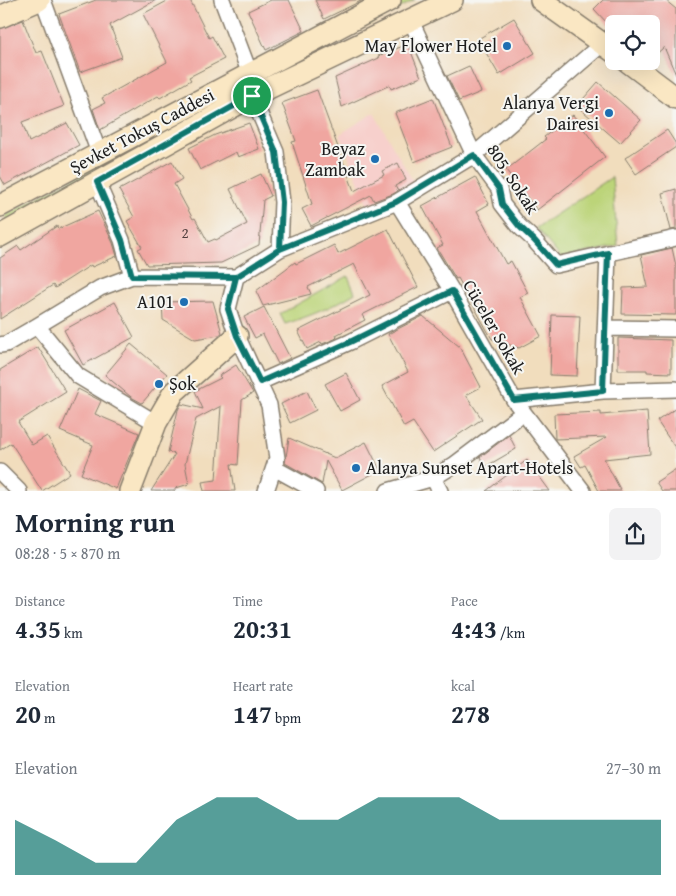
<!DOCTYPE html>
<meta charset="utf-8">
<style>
:root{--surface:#fff;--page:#f2f2f3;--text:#1f2937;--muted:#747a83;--accent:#0f766e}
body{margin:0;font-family:"Gentium Book Plus",serif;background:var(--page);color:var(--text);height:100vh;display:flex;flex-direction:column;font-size:19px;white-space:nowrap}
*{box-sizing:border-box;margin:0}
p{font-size:16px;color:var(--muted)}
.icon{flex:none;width:28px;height:28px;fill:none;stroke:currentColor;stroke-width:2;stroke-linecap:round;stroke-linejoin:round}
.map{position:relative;height:491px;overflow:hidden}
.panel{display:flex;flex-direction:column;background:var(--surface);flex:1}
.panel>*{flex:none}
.fabs{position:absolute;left:605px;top:15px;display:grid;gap:10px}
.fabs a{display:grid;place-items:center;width:55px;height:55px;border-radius:8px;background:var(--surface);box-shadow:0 5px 20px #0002;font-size:25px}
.pin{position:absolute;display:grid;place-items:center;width:42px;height:42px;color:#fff;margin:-21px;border:2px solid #fff;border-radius:50%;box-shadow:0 1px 5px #0007}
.round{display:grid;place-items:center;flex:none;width:52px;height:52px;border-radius:8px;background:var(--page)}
.summary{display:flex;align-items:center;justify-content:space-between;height:85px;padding:0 15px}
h1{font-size:28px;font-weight:700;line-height:38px}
.metrics{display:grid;grid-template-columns:repeat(3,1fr);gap:8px;height:85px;padding:5px 15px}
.metrics div{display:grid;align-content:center}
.metrics b{font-size:25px;font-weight:700}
.metrics small{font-size:14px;font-weight:400}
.metrics p{font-size:14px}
.chart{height:140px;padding:10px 15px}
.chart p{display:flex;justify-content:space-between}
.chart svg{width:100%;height:90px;margin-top:5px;fill:var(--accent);opacity:.7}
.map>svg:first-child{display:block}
.built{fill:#f7d0cc}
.green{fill:#bcd479;stroke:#6c784a}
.building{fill:#f0a6a0}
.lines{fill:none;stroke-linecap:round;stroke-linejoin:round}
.street-casing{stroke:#867c6c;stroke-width:18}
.secondary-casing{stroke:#867c6c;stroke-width:24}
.street{stroke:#fff;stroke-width:15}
.secondary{stroke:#fae7c3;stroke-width:21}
.route-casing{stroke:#fff;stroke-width:10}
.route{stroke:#0f766e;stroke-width:6}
.poi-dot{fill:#1f6fb2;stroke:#f6f6f2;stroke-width:2}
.labels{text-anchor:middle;stroke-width:4;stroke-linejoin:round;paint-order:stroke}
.number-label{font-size:15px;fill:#513e3d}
.poi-label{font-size:18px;fill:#1c1c1c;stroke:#f6f6f2;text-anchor:end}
.street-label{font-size:18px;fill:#1c1c1c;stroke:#f6f6f2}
</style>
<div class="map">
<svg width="676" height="491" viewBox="0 0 676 491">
<rect width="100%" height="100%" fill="#f6f6f2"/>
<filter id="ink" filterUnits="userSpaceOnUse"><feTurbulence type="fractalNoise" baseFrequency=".02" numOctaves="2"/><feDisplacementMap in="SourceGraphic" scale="10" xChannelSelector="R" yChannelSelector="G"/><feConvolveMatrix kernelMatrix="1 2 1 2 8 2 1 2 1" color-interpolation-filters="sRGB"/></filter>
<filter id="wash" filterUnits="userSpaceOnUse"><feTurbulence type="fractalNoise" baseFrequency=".0096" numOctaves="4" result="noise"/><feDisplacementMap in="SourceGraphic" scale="20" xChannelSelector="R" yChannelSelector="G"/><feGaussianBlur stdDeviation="1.12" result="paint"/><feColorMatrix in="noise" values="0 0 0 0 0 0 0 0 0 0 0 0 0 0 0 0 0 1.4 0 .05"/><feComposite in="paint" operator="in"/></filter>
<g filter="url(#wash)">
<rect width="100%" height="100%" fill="#f1ddbd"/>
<path class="built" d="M374,113l40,70 -8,8 -37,18 -29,-75z"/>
<path class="green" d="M400,0h15l-149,80 -4,-7z
M244,84l2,7 -237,131 -4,-6z
M612,177l6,69 -57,12 -25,-30z
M348,276l7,17c-22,14 -45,23 -70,31l-5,-10z"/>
<g id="blocks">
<path class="building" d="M96,0h60l-46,25 12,32 -42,15 -21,-58z
M169,0h21l19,38 3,-2 12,23 -35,18 2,3 -31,18 -2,-2 -58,34 -7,-21 12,-6 -3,-5 65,-36 -24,-48z
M271,0h18l15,31 -38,19 -18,-39z
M315,0h48l-39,19z
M603,0h62l11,9v66l-12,-28 -13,12v-35h-43l-14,-15z
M514,18l21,35 -36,22 -21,-36z
M23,20l13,33 6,-2 22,55 -42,16 7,20 38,-19 12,22 -74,40 -5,-9v-147z
M408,44l13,33 -30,12 -1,-4 -48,22 -7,-29 44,-20 -1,-2z
M469,66l12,26 -22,9 -12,-25z
M598,82l43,38 -21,23 -43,-37z
M317,90l37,101 30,-16 -2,-4 16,-8 8,17 -11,6 3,5 -5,3 -19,7 -3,-6 -60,31 -9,-17 10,-5 -20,-62 4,-1 -14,-38z
M433,98l19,49 -38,15 -19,-49z
M573,115l32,42 -68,53 -31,-40 40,-31 -2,-2z
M249,123l10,26 -21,8 -2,-5 -36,18 -11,-22 26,-13z
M667,130l9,14v3l-40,27 -11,-16z
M172,161l10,18 -8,5 19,35 2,-1 13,24 7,-3 1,1 31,-16 -17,-35 31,-15 10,22 -8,4 -4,45 -38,18 -74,2 -9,-16 4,-2 -15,-26 7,-4 -15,-27z
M475,177l14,27 -12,7 29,53 5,-3 17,32 -8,4 21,39 -22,12 -27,-9 -34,-61 -2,1 -19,-31 6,-3 -21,-39z
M676,189v40l-5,1 -9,-37z
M98,211l15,32 4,13 -25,11 -1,-2 -36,23 -2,-3 -53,34v-61l18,-12 3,4 36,-24 1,3z
M388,229l30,58 -56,28 3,5 -29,15 1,2 -2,2 -13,5 -1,-2 -14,7 -9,-18 72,-36 -16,-31 -46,23 3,7 -48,12 -7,-15 39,-29 1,2 38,-19 4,9z
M672,248l4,18v49l-54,-1 1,-26 25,-1 -7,-32z
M213,301l9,32 -3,2 -24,4 -32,-19 -1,-18z
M115,302l19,35 -51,28 -19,-35z
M264,307l26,51 -12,6 -15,-30 -8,4 -11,-21z
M552,315l28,1 -3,60 -27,-1z
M423,316l37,31 21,40 -15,8 16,24 -49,33 -20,-30 -9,5 -22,-41 26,-14 -20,-38z
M618,338l53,2v33l-24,-1v-2h-29z
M131,344l36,30 -25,29 -11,-6 -26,-22z
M38,347l28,45 -48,30 14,23 15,-9 23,37 -28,18 -31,-48 -11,7v-80z
M236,365l17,28 -11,7 -4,65 -7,-1 4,27h-31l-2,-9 14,-2 5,-74 -25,13 -11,45 4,20 -13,4 -2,3h-23l24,-37 -7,-2 10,-42 3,-6 22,5 -8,-18 26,-13 -2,-2z
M346,373l14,27 -20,11 -15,-27z
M78,389l23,12 -6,13 44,19 -23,56 -35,-15 12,-29 -33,-14z
M307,391l9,19 -26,13 -9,-19z
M676,408v41l-19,-28z
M647,411l3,43 -46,5 17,32h-22l-14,-26 -4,2 -7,-11 33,-19 -52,2 -1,-25 47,-2v3z
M509,435l7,14 -31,18 -5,-10z
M289,438l46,20 31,-16 14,28 -38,20 -16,-29 -4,23 -37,-21z
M527,460l23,31h-64z
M676,469v22h-14l-6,-9z"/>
</g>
</g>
<g filter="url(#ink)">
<use href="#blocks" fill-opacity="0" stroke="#867c6c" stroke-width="1"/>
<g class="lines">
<g class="street-casing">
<path id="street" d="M43,0l56,153
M222,0l28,74 2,22 24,56 6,50 -2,47 -44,28 -8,32 9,27 32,69 8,53 -11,33
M411,21l63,134 25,34 3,15 17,22 15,14 22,25 120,-27
M97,182l25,58 10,36
M397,202l55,89 62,109 69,91
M280,249l117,-47 77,-47 128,-111
M37,326l41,50 78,47
M606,328l70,1
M0,345l6,-1 31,-18 63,-38 32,-12 104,1
M260,382l90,-40 102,-51
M603,391l5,-138
M514,400l89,-9 73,-2
M274,468l42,23
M0,472l19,19
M433,478l7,13
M388,491l45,-13 21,-13 69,-52"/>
</g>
<g class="secondary-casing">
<path id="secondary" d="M541,0l73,52
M0,17l39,-17
M627,61l49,37
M0,206l390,-206
M0,236l252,-140 200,-96
M130,491l26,-68 18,-31 63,-56"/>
</g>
<use href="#street" class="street"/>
<use href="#secondary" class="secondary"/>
</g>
</g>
<g class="lines" filter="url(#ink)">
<g class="route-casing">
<path id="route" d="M252,96l24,56 6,50 -2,47 -44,28 -8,32 9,27 23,46 90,-40 102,-51 62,109 89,-9 5,-138 -52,12 -22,-25 -15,-14 -17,-22 -3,-15 -25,-34 -78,47 -116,47 -44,28 -104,-1 -10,-36 -25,-58 155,-86"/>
</g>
<use href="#route" class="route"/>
</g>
<g class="poi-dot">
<circle cx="507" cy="46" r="5"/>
<circle cx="609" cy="113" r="5"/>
<circle cx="375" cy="159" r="5"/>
<circle cx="184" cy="302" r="5"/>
<circle cx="159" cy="384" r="5"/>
<circle cx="356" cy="468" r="5"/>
</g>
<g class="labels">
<g class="number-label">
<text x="185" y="238">2</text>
</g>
<g class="poi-label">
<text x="497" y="52">May Flower Hotel</text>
<text x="599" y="109">Alanya Vergi<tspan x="599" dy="21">Dairesi</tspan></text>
<text x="365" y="155">Beyaz<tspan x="365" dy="21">Zambak</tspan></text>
<text x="174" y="308">A101</text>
<text x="169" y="390" text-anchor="start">Şok</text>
<text x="366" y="474" text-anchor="start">Alanya Sunset Apart-Hotels</text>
</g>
<g class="street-label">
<text transform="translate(142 131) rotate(-28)" y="6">Şevket Tokuş Caddesi</text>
<text transform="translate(513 179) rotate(57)" y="6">805. Sokak</text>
<text transform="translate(494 327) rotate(60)" y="6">Cüceler Sokak</text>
</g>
</g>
</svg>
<div class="fabs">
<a><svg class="icon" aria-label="locate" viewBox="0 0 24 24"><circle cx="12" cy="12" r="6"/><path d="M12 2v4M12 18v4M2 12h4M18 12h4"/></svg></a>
</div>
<div class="pin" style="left:252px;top:96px;background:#1e9e55"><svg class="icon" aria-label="arrive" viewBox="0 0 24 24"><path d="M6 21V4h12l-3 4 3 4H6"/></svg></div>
</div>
<section class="panel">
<div class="summary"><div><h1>Morning run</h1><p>08:28 · 5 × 870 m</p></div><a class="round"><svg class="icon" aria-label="share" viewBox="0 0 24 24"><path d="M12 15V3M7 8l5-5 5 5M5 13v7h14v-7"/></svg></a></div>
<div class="metrics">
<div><p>Distance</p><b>4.35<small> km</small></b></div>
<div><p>Time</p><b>20:31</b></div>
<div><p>Pace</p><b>4:43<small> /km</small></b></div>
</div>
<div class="metrics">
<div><p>Elevation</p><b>20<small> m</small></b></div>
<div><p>Heart rate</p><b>147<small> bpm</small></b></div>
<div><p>kcal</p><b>278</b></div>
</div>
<div class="chart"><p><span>Elevation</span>27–30 m</p>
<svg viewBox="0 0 160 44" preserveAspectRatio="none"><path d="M0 44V17L10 27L20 38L30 38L40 17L50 6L60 6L70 17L80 17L90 6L100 6L110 6L120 17L130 17L140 17L150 17L160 17V44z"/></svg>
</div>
</section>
